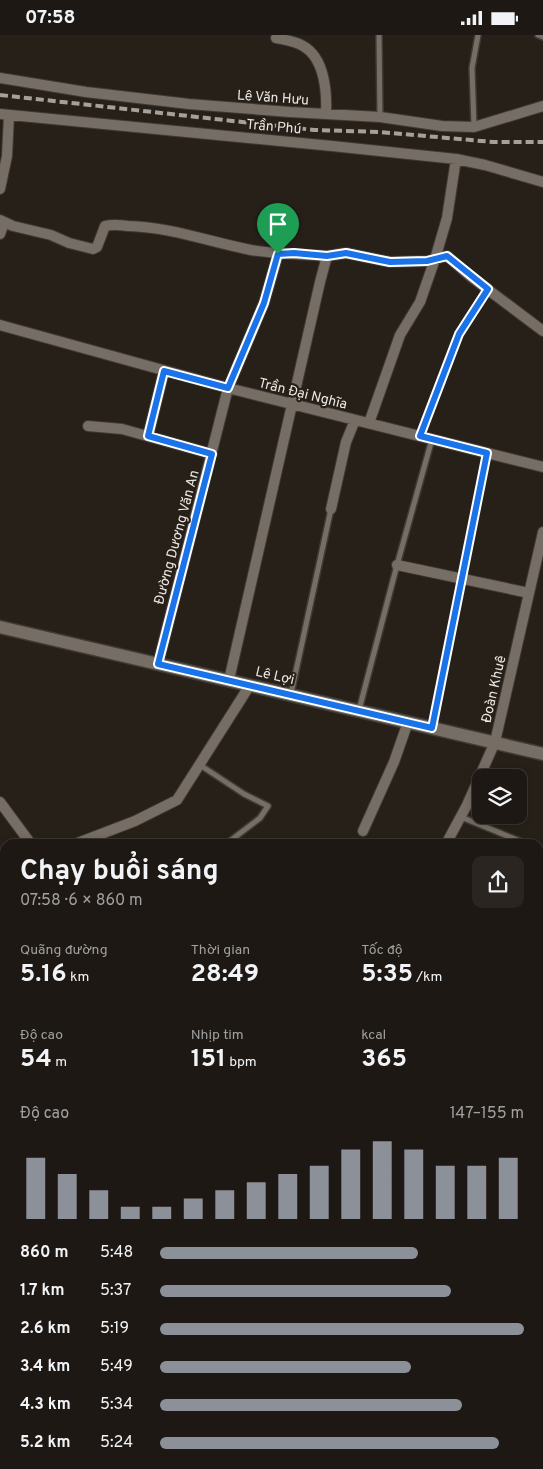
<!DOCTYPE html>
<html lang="vi">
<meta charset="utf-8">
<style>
:root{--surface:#1d1813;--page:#2a2521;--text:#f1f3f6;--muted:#a0a0a0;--line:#3b3733;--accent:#8c9099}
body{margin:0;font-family:Overpass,sans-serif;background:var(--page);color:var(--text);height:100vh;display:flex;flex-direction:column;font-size:19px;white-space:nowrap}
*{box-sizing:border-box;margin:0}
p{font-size:16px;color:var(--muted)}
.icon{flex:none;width:28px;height:28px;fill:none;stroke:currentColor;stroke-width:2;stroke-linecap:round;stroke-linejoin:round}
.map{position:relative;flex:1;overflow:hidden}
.details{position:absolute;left:0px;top:804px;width:544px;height:631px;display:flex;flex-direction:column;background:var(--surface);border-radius:15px 15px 0 0;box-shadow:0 2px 8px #0003,0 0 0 1px var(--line)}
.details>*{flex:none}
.buttons{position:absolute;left:472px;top:734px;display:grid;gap:10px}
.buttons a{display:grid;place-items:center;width:55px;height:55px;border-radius:10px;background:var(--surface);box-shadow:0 2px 8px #0003,0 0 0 1px var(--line);font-size:25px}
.pin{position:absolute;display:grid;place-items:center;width:42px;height:42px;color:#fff;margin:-51px -21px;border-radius:50% 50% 50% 0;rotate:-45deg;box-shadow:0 0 5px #0007}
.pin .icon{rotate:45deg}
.round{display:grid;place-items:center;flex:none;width:52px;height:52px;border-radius:10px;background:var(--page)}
.summary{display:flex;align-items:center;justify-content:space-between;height:85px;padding:0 20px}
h1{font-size:28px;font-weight:700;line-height:38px}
.stats{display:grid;grid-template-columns:repeat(3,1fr);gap:8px;height:85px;padding:5px 20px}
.stats div{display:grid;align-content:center}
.stats b{font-size:25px;font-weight:700}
.stats small{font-size:14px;font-weight:400}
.stats p{font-size:14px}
.chart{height:140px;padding:10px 20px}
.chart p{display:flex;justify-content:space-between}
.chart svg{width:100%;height:90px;margin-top:5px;stroke:var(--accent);stroke-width:6}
ul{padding:0 20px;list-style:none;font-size:16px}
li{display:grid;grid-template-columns:80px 60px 1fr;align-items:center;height:38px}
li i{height:12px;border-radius:6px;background:var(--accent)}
.status{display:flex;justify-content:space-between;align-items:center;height:35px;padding:0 25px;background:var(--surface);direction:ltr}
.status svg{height:14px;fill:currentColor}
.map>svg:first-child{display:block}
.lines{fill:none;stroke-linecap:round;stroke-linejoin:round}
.service-casing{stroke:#3f3a35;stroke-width:8}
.minor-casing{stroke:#3f3a35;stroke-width:12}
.tertiary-casing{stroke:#3f3a35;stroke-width:15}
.service{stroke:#766e65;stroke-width:5}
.minor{stroke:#766e65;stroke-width:10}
.tertiary{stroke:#766e65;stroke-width:12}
.rail{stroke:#a6a09a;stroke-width:4;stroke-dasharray:8 4;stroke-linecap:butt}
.route-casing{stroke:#fff;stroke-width:10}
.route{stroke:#1a73e8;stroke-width:6}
.labels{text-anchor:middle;stroke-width:4.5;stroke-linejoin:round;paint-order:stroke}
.street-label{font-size:14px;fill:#ebe6e1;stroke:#272019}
</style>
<div class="status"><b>07:58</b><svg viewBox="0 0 49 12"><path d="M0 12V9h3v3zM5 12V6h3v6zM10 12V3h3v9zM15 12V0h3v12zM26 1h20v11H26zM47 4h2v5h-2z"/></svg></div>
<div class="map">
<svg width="543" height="1434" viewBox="0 0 543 1434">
<rect width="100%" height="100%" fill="#272019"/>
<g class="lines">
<g class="service-casing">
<path id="service" d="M379,0l1,82
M538,0l5,2
M474,91l-2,-58 6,-33
M420,401l39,-102 28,-45
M291,659l40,-185
M359,675l38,-145 35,-126
M433,692l54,-273
M200,730l44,29 24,12 -8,12 -34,26
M461,782l66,27
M539,814l4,1
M539,1067l4,-5
M0,1206l5,1
M539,1410l4,-8
M525,1434l2,-4"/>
</g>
<g class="minor-casing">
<path id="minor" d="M276,3c9,2 19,3 27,8 22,12 24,47 23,68
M0,43l86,14 103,12 101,8 90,5 62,9 32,1 69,-21
M0,79l332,32 124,13 29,6 58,17
M0,154l7,-33 2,-41
M0,185l13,6 38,9 18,8 24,6 4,-2 8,-21c7,-2 16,-1 23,0 42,1 82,16 123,24 25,4 51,4 76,6
M0,199l4,-11
M0,290l228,63 315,79
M369,388l31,-88 20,-33 15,-43 12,-41 9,-59
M88,391l34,3 90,25
M148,401l16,-65
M331,474l15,-67 9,-22
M397,530l132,28
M158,629l70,-276 36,-85 14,-49
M229,645l91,-398 7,-26 19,-3 44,9 37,-1 20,-5 23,20 73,55
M0,767l31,42
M363,796l31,-69 14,-40
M75,809l60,-23 42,-21 73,-115
M446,809l21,-39 28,-63 48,-210
M0,853l5,-4
M539,855l4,2
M0,884l5,6
M539,890l4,-8
M539,979l4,1
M0,1034l5,2
M539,1237l4,-7
M539,1252l4,2
M0,1352l5,-14
M0,1394l5,1
M539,1399l4,2
M0,1420l5,-11
M116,1430l12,4
M324,1430l7,4
M252,1434l2,-4
M427,1434l3,-4"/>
</g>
<g class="tertiary-casing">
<path id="tertiary" d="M0,592l543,127"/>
</g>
<use href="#service" class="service"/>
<use href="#minor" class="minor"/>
<use href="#tertiary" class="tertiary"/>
<path class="rail" d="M0,60l314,35 66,2 113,10h50"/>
</g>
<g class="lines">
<g class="route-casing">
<path id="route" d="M294,218l33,3 19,-3 44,9 37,-1 20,-5 41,33 -29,45 -39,102 67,17 -55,275 -274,-64 54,-210 -64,-18 16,-65 64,17 36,-85 13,-46 1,-3z"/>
</g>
<use href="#route" class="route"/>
</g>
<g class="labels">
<g class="street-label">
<text transform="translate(273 62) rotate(4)" y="5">Lê Văn Hưu</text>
<text transform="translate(274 91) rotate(5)" y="5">Trần Phú</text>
<text transform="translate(303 358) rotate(14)" y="5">Trần Đại Nghĩa</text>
<text transform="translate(176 502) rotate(-75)" y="5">Đường Dương Văn An</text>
<text transform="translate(275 640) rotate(13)" y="5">Lê Lợi</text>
<text transform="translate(493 654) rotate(-77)" y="5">Đoàn Khuê</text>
</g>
</g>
</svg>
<div class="buttons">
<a><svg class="icon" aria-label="layers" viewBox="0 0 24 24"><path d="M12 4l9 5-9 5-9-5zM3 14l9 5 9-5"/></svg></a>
</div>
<div class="pin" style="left:278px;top:219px;background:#1e9e55"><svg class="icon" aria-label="arrive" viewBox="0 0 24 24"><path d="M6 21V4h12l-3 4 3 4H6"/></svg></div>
<section class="details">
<div class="summary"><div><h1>Chạy buổi sáng</h1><p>07:58 · 6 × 860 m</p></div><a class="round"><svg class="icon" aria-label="share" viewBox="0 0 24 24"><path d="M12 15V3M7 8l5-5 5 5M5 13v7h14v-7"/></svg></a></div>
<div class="stats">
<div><p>Quãng đường</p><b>5.16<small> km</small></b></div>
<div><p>Thời gian</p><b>28:49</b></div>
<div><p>Tốc độ</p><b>5:35<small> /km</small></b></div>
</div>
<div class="stats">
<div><p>Độ cao</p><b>54<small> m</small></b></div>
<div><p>Nhịp tim</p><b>151<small> bpm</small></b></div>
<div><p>kcal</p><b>365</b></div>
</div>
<div class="chart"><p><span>Độ cao</span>147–155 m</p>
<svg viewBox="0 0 160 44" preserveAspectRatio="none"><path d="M5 44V14M15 44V22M25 44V30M35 44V38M45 44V38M55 44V34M65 44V30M75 44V26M85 44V22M95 44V18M105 44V10M115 44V6M125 44V10M135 44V18M145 44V18M155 44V14"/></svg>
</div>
<ul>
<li><b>860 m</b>5:48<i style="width:71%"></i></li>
<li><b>1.7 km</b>5:37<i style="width:80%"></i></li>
<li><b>2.6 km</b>5:19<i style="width:100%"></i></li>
<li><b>3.4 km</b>5:49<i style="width:69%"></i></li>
<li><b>4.3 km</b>5:34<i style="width:83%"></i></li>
<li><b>5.2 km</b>5:24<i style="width:93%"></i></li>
</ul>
</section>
</div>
